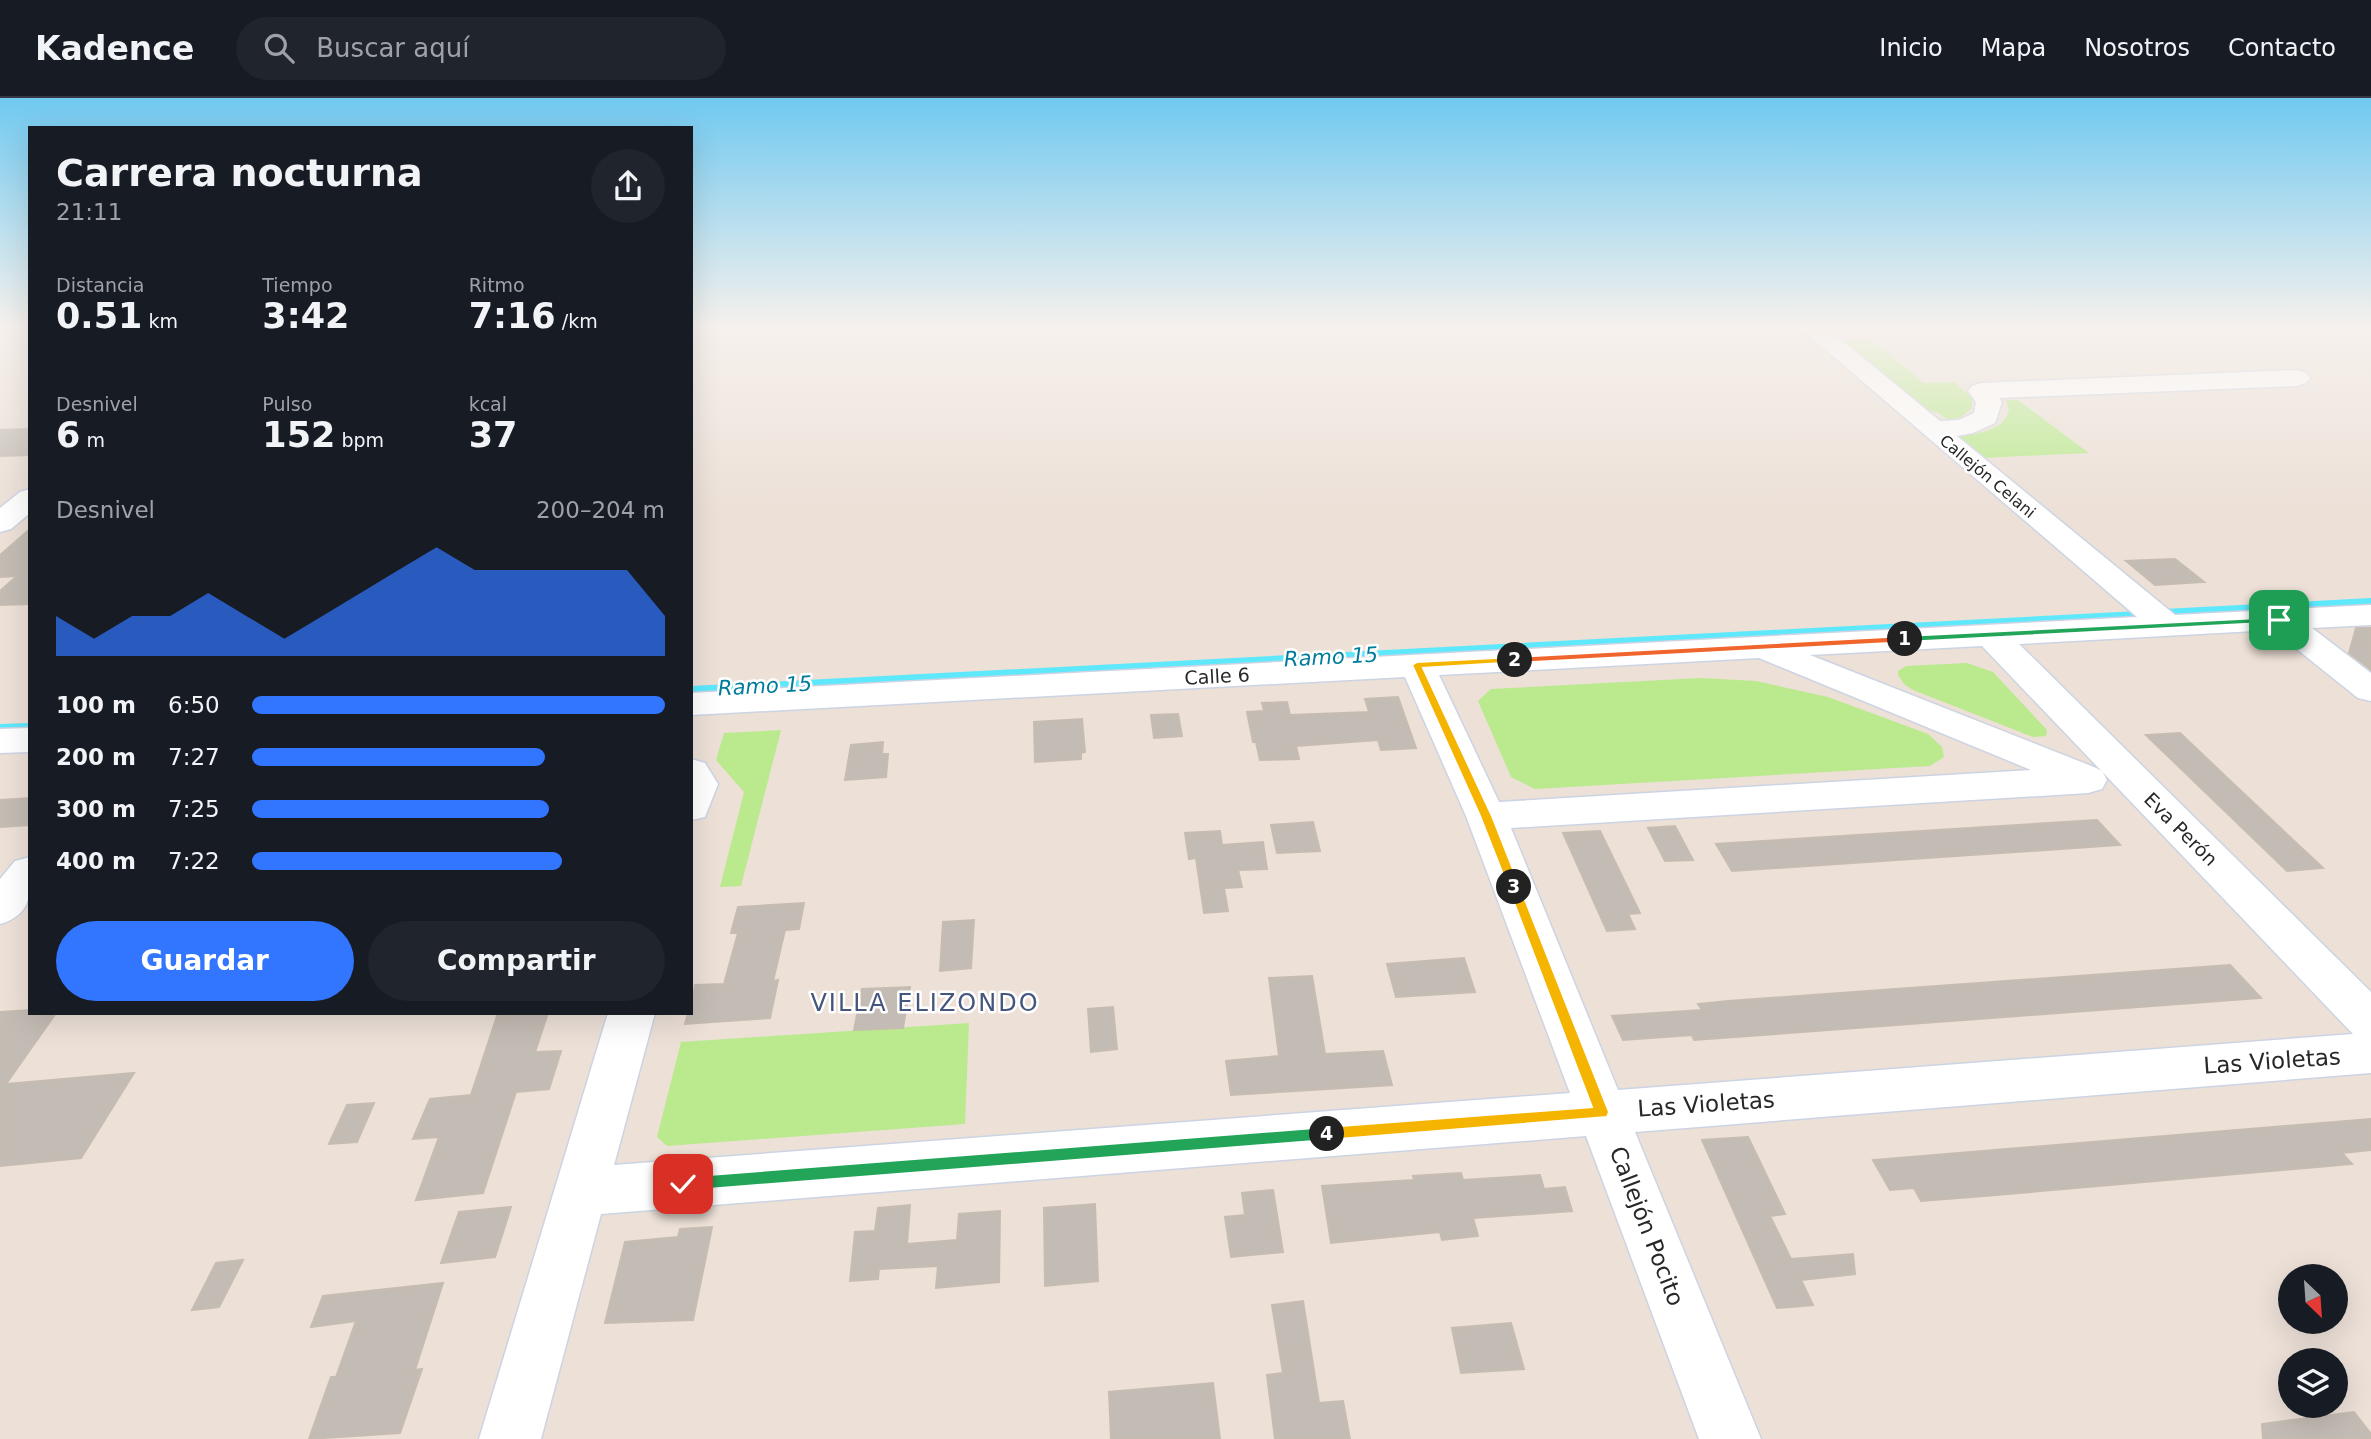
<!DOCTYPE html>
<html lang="es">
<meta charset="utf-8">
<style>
:root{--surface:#171b24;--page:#20242c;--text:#f1f3f6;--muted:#9ea1a6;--line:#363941;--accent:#3275ff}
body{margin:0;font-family:"DejaVu Sans",sans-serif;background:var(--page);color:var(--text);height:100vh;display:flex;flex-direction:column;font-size:26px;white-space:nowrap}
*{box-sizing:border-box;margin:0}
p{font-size:23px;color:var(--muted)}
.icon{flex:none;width:38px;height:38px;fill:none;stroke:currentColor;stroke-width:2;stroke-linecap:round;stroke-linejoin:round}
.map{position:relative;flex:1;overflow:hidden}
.drawer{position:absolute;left:28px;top:28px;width:665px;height:889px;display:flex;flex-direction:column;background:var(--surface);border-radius:0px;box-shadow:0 7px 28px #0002}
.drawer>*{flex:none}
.needle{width:46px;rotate:155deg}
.fabs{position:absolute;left:2278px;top:1166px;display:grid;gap:14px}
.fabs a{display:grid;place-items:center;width:70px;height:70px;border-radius:50%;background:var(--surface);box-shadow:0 7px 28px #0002;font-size:35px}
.pin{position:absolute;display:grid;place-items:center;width:60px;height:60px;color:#fff;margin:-30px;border-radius:14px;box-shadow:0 4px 10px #0006}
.km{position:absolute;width:35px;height:35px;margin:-18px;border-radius:50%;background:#222;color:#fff;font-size:19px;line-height:35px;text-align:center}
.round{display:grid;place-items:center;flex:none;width:74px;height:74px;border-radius:37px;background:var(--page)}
.headline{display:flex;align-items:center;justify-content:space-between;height:119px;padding:0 28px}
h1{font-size:38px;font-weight:800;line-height:52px}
.figures{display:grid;grid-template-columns:repeat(3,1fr);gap:10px;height:119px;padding:7px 28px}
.figures div{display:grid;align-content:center}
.figures b{font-size:35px;font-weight:800}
.figures small{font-size:19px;font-weight:400}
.figures p{font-size:19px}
.chart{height:196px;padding:14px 28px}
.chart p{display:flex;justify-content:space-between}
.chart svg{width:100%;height:126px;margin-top:7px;fill:var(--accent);opacity:.7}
.cta{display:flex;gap:14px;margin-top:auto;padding:14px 28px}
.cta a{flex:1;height:80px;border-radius:42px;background:var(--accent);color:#fff;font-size:28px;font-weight:800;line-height:80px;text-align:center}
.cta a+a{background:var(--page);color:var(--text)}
ul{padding:0 28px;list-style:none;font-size:23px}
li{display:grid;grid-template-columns:112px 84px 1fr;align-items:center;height:52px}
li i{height:18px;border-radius:9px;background:var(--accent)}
header{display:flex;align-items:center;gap:42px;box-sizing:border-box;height:98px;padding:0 35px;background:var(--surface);border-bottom:2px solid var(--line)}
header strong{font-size:33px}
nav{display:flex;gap:38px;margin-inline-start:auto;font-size:24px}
.search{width:490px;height:63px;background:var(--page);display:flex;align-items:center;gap:18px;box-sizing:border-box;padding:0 24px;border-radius:38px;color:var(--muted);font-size:26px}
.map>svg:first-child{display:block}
.green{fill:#baea8d}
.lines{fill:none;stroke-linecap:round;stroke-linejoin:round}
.stream{stroke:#5de8fc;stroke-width:8}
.building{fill:#c3bcb4;stroke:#c7bcb1;stroke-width:2}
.minor-casing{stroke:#ccd4e3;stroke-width:3}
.minor{fill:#fff;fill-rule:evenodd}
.split-1{fill:#22a559;stroke:#fff;stroke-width:2}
.split-2{fill:#f0652b;stroke:#fff;stroke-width:2}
.split-3{fill:#f5b400;stroke:#fff;stroke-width:2}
.split-4{fill:#f5b400;stroke:#fff;stroke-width:2}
.split-5{fill:#22a559;stroke:#fff;stroke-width:2}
.labels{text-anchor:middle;stroke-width:5;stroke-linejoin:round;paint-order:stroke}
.far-street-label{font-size:16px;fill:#282828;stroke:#fff}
.street-label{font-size:19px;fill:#282828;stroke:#fff}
.water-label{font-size:21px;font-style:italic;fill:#017c9d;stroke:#fff}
.near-street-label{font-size:23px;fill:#282828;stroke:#fff}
.near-neighbourhood-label{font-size:24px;letter-spacing:2px;fill:#44567d;stroke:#fff}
</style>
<header>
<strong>Kadence</strong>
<div class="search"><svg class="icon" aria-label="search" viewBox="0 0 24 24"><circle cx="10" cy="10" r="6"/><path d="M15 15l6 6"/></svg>Buscar aquí</div>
<nav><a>Inicio</a><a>Mapa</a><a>Nosotros</a><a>Contacto</a></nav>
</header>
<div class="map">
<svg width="2371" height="1341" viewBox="0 0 2371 1341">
<rect width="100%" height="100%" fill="#ece0d7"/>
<path class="green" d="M1870,241l54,44 30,-1 18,16v10l-11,9 -13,3 -9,-7 -15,-4 -84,-69z
M2006,302h12l71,53 -106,5 -26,-22c18,-2 47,-4 52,-26z
M1967,565l26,9 54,58 -1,6 -13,1 -120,-47 -9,-6 -6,-9v-4l8,-5z
M1701,580l55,3 72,16 100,37 14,13 2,10 -14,9 -395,23 -24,-12 -33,-76 13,-12z
M781,632l-40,156 -21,1 24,-95 -28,-32 8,-27z
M969,925l-4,101 -298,22 -10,-9 24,-95z"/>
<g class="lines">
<path class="stream" d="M2164,515l207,-11
M691,592l1448,-75
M0,630l30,-1"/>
</g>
<path class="building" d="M30,331v26l-30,1v-26z
M30,431v75l-30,1v-14l17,-15 -17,1v-22z
M2175,461l29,23 -49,3 -29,-24z
M2356,530h15v42l-22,-17z
M1398,599l18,51 -35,2 -3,-10 -82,6 3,13 -39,1 -4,-18h-3l-6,-30 17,-1 -2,-8 25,-1 3,13 79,-3 -4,-13z
M1178,616l4,22 -28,2 -3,-23z
M1082,621l3,33 -4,1v6l-46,3 -1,-40z
M2180,635l61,58 82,77 -36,3 -141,-136z
M883,644l-1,12h6l-2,23 -41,3 6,-35z
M30,700v27l-30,2v-27z
M2097,722l23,25 -388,26 -16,-27z
M1313,724l7,29 -43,2 -6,-28z
M1675,728l18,34 -28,1 -17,-33z
M1220,733l2,14 41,-3 4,27 -29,1 4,17 -18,1 4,23 -24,2 -8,-55 -7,1 -4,-26z
M1600,733l40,82 -12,1 7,15 -28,2 -44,-98z
M804,805l-5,26 -14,1 -12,51 5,-1 -8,38 -85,6 3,-11h3l4,-28 29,-1 14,-51h-7l7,-26z
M974,822l-3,48 -31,3 3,-49z
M1464,860l11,34 -79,5 -9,-33z
M2230,867l31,33 -567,42 -2,-5 -69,5 -11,-24 90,-6 -4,-6 30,-3z
M1312,878l13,78 58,-3 9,34 -161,10 -5,-34 53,-5 -10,-78z
M910,889l-7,41 -49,2 8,-41z
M1113,909l4,42 -26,3 -3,-43z
M30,912v3h26l-50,71 128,-11 -53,85 -81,8v-154z
M498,915h50l-13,39 26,-1 -12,38 -33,3 -33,101 -67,7 23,-63 -26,2 17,-40 41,-4z
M374,1005l-17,39 -28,2 18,-39z
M2371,1021v31l-29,3 10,11 -368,32 -63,5 -7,-13 -24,2 -17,-30z
M1748,1039l37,77 -15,2 21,43 62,-5 2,20 -54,6 12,25 -36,3 -75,-168z
M1461,1075l2,7 77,-5 4,14 21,-2 7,24 -99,7 5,18 -36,4 -2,-8 -109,11 -9,-57 92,-6 -1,-4z
M1273,1092l10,62 -52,5 -6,-40 20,-2 -3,-22z
M1095,1106l3,77 -53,5 -1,-78z
M910,1107l-3,39 50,-4 2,-26 41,-3 -1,71 -63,6 2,-22 -59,3 -1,10 -28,2 5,-49 20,-1 3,-23z
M511,1109l-16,50 -54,6 18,-51z
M712,1129l-19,93 -88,3 20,-81 53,-5 2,-8z
M243,1162l-24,47 -27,3 24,-47z
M443,1185l-28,87 7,-1 -22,64 -91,6 22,-62h5l20,-56 -45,6 12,-31z
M1303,1203l16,102 24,-2 7,38h-75l-8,-64 16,-2 -11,-68z
M1511,1225l13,46 -63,4 -9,-45z
M1213,1285l7,56h-109l-2,-47z
M2354,1314l17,22v5h-108l-1,-15z"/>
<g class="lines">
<g class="minor-casing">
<path id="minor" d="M1798,228h26l116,95 19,-1 15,-7 2,-11 -8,-11 4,-5 9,-3 316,-13 9,3 4,5 -4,5 -9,3 -298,12 3,4 -7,21 -22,10 -16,3 218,179 196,-10v20l-59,3 59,45v28l-13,-3 -85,-68 -254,14 352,348v81l-736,59 126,307h-62l-113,-303 -985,78 -60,225h-62l129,-426h47l-41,152 956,-72 -104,-277 -61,-139 -714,38v-22l1446,-76zM1982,548l371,388 -735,56 -107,-262 577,-35 14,-4 5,-9 -5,-9 -8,-4 -284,-112zM1759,560l272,112 -532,32 -60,-127z
M30,391v24l-19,16 -11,3v-24l20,-16z
M30,630v24l-30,1v-24z
M691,661l14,4 13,21 -13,33 -14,3z
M30,759c0,32 6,56 -30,67v-45l15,-18z"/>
</g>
<use href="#minor" class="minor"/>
</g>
<linearGradient id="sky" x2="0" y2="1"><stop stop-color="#70c9f0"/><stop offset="0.55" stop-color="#f6f1ed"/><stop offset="1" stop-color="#f6f1ed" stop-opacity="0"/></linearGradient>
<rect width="2371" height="416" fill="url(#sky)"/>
<path class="split-1" d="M2279,519h4v5l-378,20 -5,-3 5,-3z"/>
<path class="split-2" d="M1905,538l5,3 -1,3 -394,21 -5,-3 5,-3z"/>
<path class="split-3" d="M1515,559l5,3 -1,2 -96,6 69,148 28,71 -6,5 -6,-5 -28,-71 -68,-151 5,-3z"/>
<path class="split-4" d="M1514,785l6,4 89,225 -2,5 -280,23 -5,-2 -2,-4 2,-5 5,-2 265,-20 -84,-220z"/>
<path class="split-5" d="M1327,1029l8,7 -8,6 -644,51 -5,-2 -3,-5 3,-5 5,-2z"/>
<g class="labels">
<g class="far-street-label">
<text transform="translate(1988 378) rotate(40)" y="6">Callejón Celani</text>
</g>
<g class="street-label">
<text transform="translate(1217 578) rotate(-3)" y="7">Calle 6</text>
<text transform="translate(2181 731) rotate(45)" y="7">Eva Perón</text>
</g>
<g class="water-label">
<text transform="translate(1331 559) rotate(-3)" y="7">Ramo 15</text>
<text transform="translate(765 588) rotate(-3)" y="7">Ramo 15</text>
</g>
<g class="near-street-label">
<text transform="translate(2272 963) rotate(-4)" y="8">Las Violetas</text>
<text transform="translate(1706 1006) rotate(-4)" y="8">Las Violetas</text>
<text transform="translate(1647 1128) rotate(69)" y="8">Callejón Pocito</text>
</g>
<g class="near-neighbourhood-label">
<text x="925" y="913">VILLA ELIZONDO</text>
</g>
</g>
</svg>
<div class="fabs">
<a><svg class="needle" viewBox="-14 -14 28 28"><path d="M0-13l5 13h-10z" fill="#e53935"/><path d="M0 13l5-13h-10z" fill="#9ea1a6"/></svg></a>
<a><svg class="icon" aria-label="layers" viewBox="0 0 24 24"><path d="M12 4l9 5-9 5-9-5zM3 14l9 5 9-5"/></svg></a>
</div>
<div class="pin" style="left:2279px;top:522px;background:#1e9e55"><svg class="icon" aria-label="arrive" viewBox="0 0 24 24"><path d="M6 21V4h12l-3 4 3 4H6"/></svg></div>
<div class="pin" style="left:683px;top:1086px;background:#d93025"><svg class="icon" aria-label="check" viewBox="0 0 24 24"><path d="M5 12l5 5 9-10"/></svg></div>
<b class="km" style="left:1905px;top:541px">1</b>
<b class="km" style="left:1515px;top:562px">2</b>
<b class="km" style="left:1514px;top:789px">3</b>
<b class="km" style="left:1327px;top:1036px">4</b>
<section class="drawer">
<div class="headline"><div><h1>Carrera nocturna</h1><p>21:11</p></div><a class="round"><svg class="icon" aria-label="share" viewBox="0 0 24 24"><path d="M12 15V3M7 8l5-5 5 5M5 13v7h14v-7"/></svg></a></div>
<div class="figures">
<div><p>Distancia</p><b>0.51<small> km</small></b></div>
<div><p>Tiempo</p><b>3:42</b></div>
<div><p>Ritmo</p><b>7:16<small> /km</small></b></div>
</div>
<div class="figures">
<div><p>Desnivel</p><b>6<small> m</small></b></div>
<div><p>Pulso</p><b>152<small> bpm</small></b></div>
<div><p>kcal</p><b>37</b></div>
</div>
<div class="chart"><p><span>Desnivel</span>200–204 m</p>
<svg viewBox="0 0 160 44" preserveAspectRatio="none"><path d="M0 44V30L10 38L20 30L30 30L40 22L50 30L60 38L70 30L80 22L90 14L100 6L110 14L120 14L130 14L140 14L150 14L160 30V44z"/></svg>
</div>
<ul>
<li><b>100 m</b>6:50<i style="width:100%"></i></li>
<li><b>200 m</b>7:27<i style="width:71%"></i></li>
<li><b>300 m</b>7:25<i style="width:72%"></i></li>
<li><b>400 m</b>7:22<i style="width:75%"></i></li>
</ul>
<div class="cta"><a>Guardar</a><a>Compartir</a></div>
</section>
</div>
